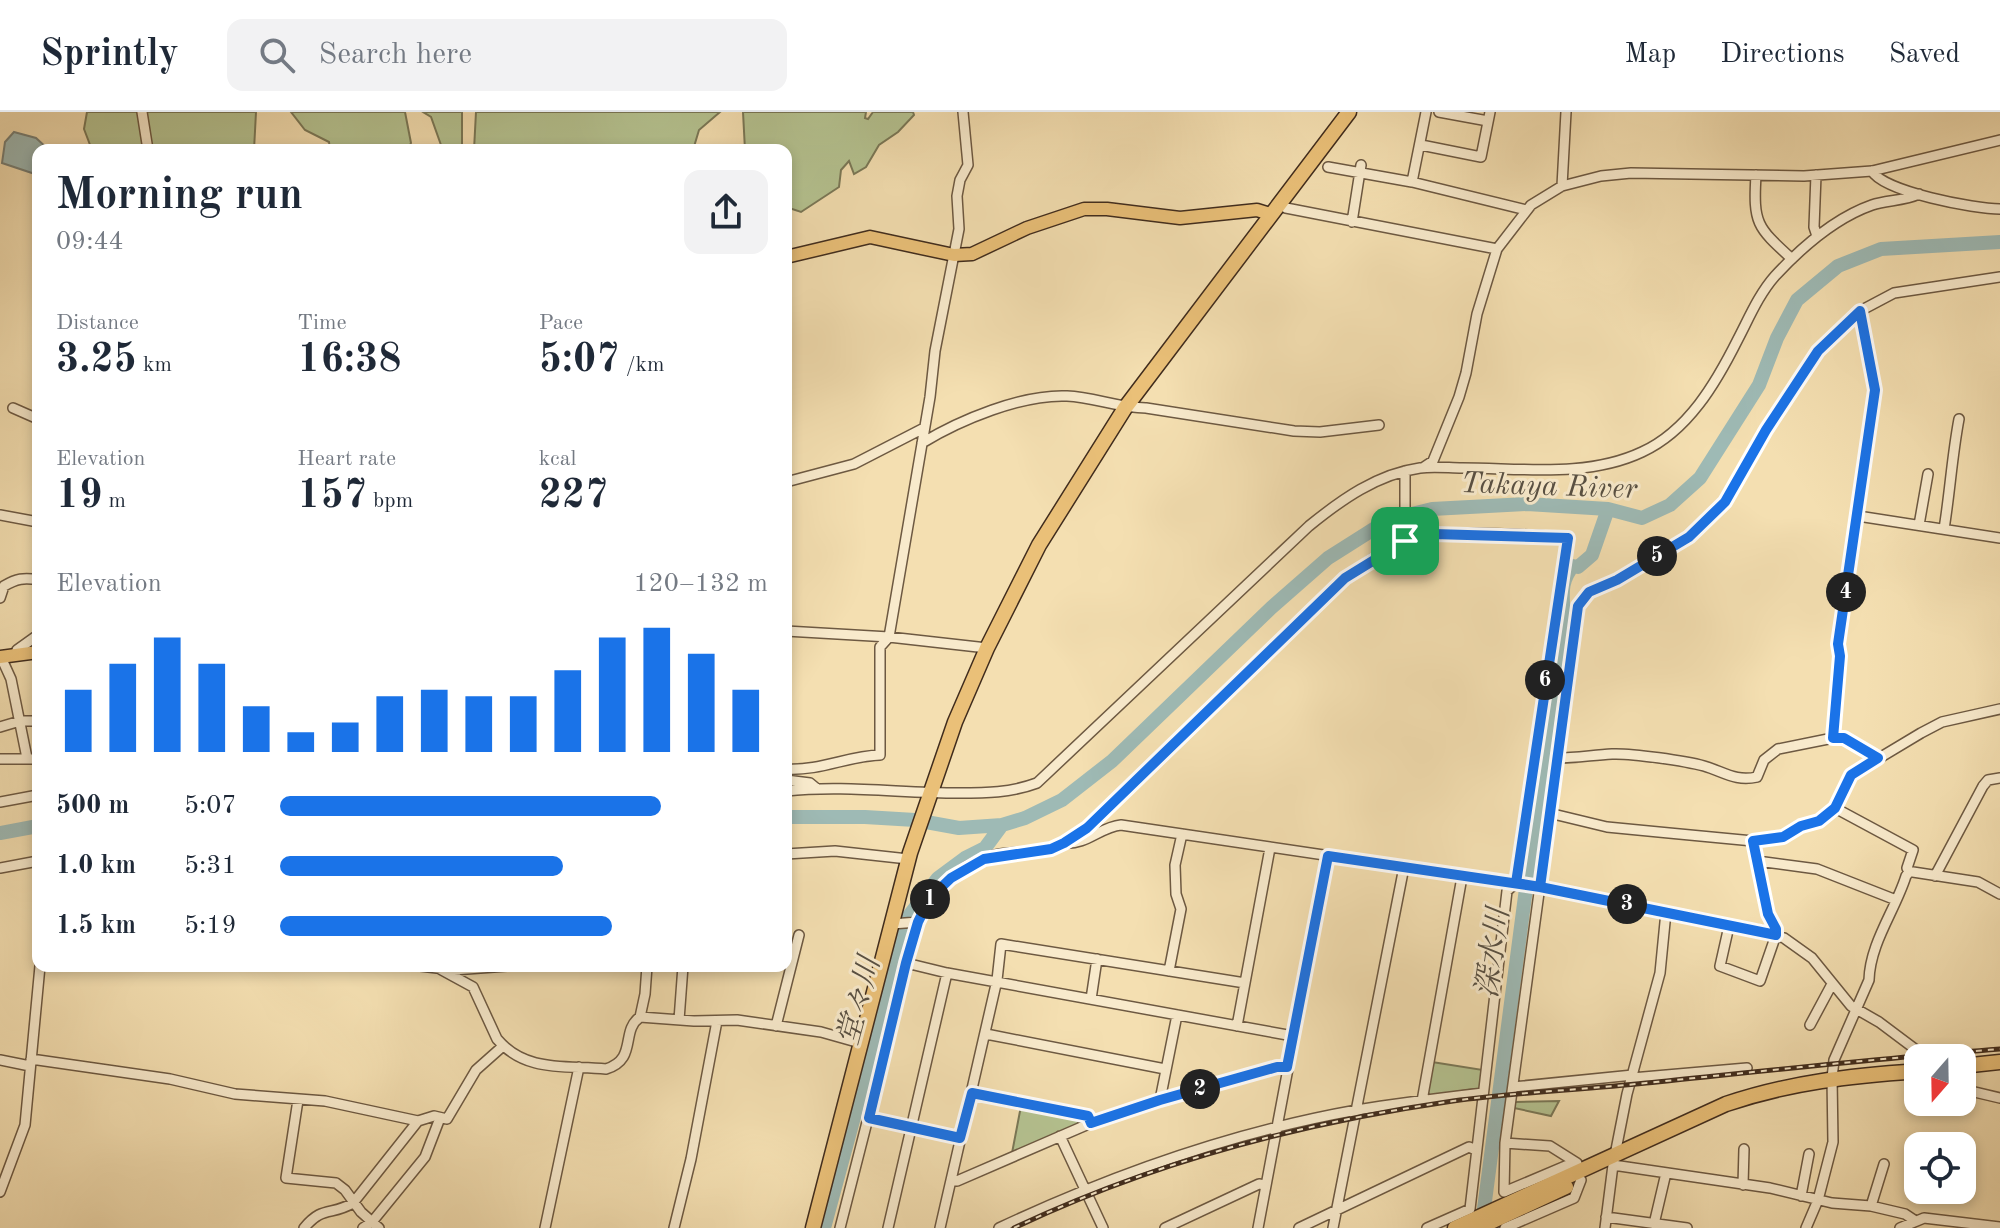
<!DOCTYPE html>
<meta charset="utf-8">
<style>
:root{--surface:#fff;--page:#f2f2f3;--text:#1f2937;--muted:#747a83;--line:#e0e1e3;--accent:#1a73e8}
body{margin:0;font-family:"Old Standard TT","Noto Serif JP",serif;background:var(--page);color:var(--text);height:100vh;display:flex;flex-direction:column;font-size:30px;white-space:nowrap}
*{box-sizing:border-box;margin:0}
p{font-size:26px;color:var(--muted)}
.icon{flex:none;width:44px;height:44px;fill:none;stroke:currentColor;stroke-width:2;stroke-linecap:round;stroke-linejoin:round}
.map{position:relative;flex:1;overflow:hidden}
.details{position:absolute;left:32px;top:32px;width:760px;height:828px;display:flex;flex-direction:column;background:var(--surface);border-radius:16px;box-shadow:0 4px 12px #0003}
.details>*{flex:none}
.needle{width:52px;rotate:200deg}
.buttons{position:absolute;left:1904px;top:932px;display:grid;gap:16px}
.buttons a{display:grid;place-items:center;width:72px;height:72px;border-radius:16px;background:var(--surface);box-shadow:0 4px 12px #0003;font-size:40px}
.pin{position:absolute;display:grid;place-items:center;width:68px;height:68px;color:#fff;margin:-34px;border-radius:16px;box-shadow:0 4px 12px #0006}
.km{position:absolute;width:40px;height:40px;margin:-20px;border-radius:50%;background:#222;color:#fff;font-size:22px;line-height:40px;text-align:center}
.round{display:grid;place-items:center;flex:none;width:84px;height:84px;border-radius:16px;background:var(--page)}
.headline{display:flex;align-items:center;justify-content:space-between;height:136px;padding:0 24px}
h1{font-size:44px;font-weight:800;line-height:60px}
.metrics{display:grid;grid-template-columns:repeat(3,1fr);gap:12px;height:136px;padding:8px 24px}
.metrics div{display:grid;align-content:center}
.metrics b{font-size:40px;font-weight:800}
.metrics small{font-size:22px;font-weight:400}
.metrics p{font-size:22px}
.chart{height:224px;padding:16px 24px}
.chart p{display:flex;justify-content:space-between}
.chart svg{width:100%;height:144px;margin-top:8px;stroke:var(--accent);stroke-width:6}
ul{padding:0 24px;list-style:none;font-size:26px}
li{display:grid;grid-template-columns:128px 96px 1fr;align-items:center;height:60px}
li i{height:20px;border-radius:10px;background:var(--accent)}
header{display:flex;align-items:center;gap:48px;box-sizing:border-box;height:112px;padding:0 40px;background:var(--surface);border-bottom:2px solid var(--line)}
header strong{font-size:38px}
nav{display:flex;gap:44px;margin-inline-start:auto;font-size:28px}
.search{width:560px;height:72px;background:var(--page);display:flex;align-items:center;gap:20px;box-sizing:border-box;padding:0 28px;border-radius:16px;color:var(--muted);font-size:30px}
.map>svg:first-child{display:block}
.green{fill:#b5c391;stroke:#7a7857;stroke-width:2}
.water{fill:#9ebab5;stroke:#788178;stroke-width:2}
.lines{fill:none;stroke-linecap:round;stroke-linejoin:round}
.river{stroke:#9ebab5;stroke-width:14}
.minor-casing{stroke:#6d5942;stroke-width:12}
.major-casing{stroke:#402c1d;stroke-width:15}
.highway-casing{stroke:#402c1d;stroke-width:17}
.minor{stroke:#f8eacc;stroke-width:9}
.major{stroke:#eac078;stroke-width:12}
.highway{stroke:#eac078;stroke-width:14}
.rail-casing{stroke:#402c1d;stroke-width:5}
.rail{stroke:#f8eacc;stroke-width:2;stroke-dasharray:6;stroke-linecap:butt}
.route-casing{stroke:#fff;stroke-width:16}
.route{stroke:#1a73e8;stroke-width:10}
.labels{text-anchor:middle;stroke-width:6;stroke-linejoin:round;paint-order:stroke}
.water-label{font-size:30px;font-style:italic;fill:#585043;stroke:#f8eacc}
</style>
<header>
<strong>Sprintly</strong>
<div class="search"><svg class="icon" aria-label="search" viewBox="0 0 24 24"><circle cx="10" cy="10" r="6"/><path d="M15 15l6 6"/></svg>Search here</div>
<nav><a>Map</a><a>Directions</a><a>Saved</a></nav>
</header>
<div class="map">
<svg width="2000" height="1116" viewBox="0 0 2000 1116">
<rect width="100%" height="100%" fill="#f4dfb1"/>
<filter id="stains"><feTurbulence type="fractalNoise" baseFrequency=".0025" numOctaves="4"/><feColorMatrix values="0 0 0 0 .2 0 0 0 0 .09 0 0 0 0 .02 0 0 0 .5 -.17"/></filter>
<radialGradient id="worn" r=".72"><stop offset=".6" stop-color="#630" stop-opacity="0"/><stop offset="1" stop-color="#630" stop-opacity=".3"/></radialGradient>
<path class="green" d="M87,0h169l-2,38h-162l-8,-21z
M291,0h114l6,31 -3,7h-78l-1,-8 -24,-12z
M423,0h39v38l-21,-5 -10,-28z
M476,0h244l-21,18 -6,20h-219z
M743,0h123l-1,6 3,1 5,-7h40l1,3 -16,17 -19,13 -13,22 -12,7 -5,-13 -8,9 -2,17 -38,25 -15,-5v-57h-41z
M1432,950l51,8 -2,18 -53,8 -3,-4z
M1559,989l-8,15 -37,-8 1,-6z
M1021,994l57,10v9l-66,28z"/>
<path class="water" d="M14,20l22,6 13,12h-11v25l-36,-12 3,-21z"/>
<g class="lines">
<path class="river" d="M786,705h79l50,3 44,8 43,-3 23,-7 37,-18 50,-39 159,-153 57,-50 60,-38 44,-11 95,-5 81,5 34,9 28,-13 30,-27 59,-93 18,-47 20,-38 41,-34 43,-17 119,-7
M0,721l38,-7
M1482,1112l74,-564c2,-13 7,-26 7,-39 2,-22 -6,-35 10,-55l5,1 14,-12 16,-46
M824,1116l84,-311 30,-39 27,-20 20,-10 17,-23"/>
<g class="minor-casing">
<path id="minor" d="M142,0l6,38
M1439,0l49,9
M1421,33l60,12 9,-45
M1328,55l84,15 114,28
M1872,59c12,21 103,38 128,38
M1756,63c-3,49 1,52 36,84
M1816,63l-2,52 3,9
M1412,70l14,-70
M1562,74l4,-74
M1279,91l7,5 211,41
M1352,110l9,-57
M13,296l25,11
M922,331c38,-23 100,-49 145,-47 27,1 51,12 79,12l148,23 26,1 59,-7
M1424,355l9,-6 26,-64 7,-24 11,-59 20,-65 34,-44 31,-19 39,-10 30,-3 173,3 68,-5 128,-31
M786,370l68,-18 70,-36
M0,403l38,7
M1858,404l142,22
M1919,413l9,-51
M1944,417c6,-37 8,-73 15,-110
M1405,429v-70
M0,486l4,-12c12,-7 20,-9 34,-6
M786,519l103,6 98,11
M18,543l-1,-5 21,-15
M1,545l10,22 16,79
M0,615l20,-6h18
M1833,626l7,-82 -2,-12 37,-254 -15,-79
M1557,646c19,0 36,-3 55,-4 19,-1 74,7 92,12 20,6 32,16 53,11l7,-17 14,-11 55,-11h11l34,20
M0,647h38
M786,657c35,2 61,-13 94,-14v-108l9,-10 41,-240 5,-46 24,-122 -2,-33 3,-16 8,-15 -5,-53
M786,668l24,3 6,5
M786,679c57,-6 115,2 172,2 28,0 52,0 79,-10l272,-257c32,-26 68,-52 111,-58 14,-2 29,0 42,0 59,0 125,10 180,-16 46,-21 74,-69 96,-113 11,-21 21,-45 37,-63 26,-28 60,-58 97,-71 15,-5 32,-4 47,-11
M0,690l38,-7
M1835,696l78,42 -6,18 2,4
M1549,701l58,14 62,6 84,8 30,-4 18,-11 18,-5 16,-13 16,-33 70,-42 21,-11 58,-13
M1064,731c23,2 36,-16 57,-18l419,62 195,41 24,2 25,8 28,20 39,48 28,16 40,30 3,6
M786,742l49,-3 73,8
M1757,749l60,8 79,31
M0,756l38,-7
M1935,764l48,-90 5,-6 12,-2
M892,812l26,-2c13,-33 46,-61 82,-68 16,-2 33,-1 49,-5 15,-4 26,-13 38,-21l258,-250c20,-14 41,-30 64,-38 31,-12 123,-5 159,-2l-52,345 -9,8 -37,318 -43,19
M1729,814l-9,40 40,15 17,-49 -9,-18 -15,-73
M906,851l41,10 346,63
M420,854l34,4 53,-4
M440,857l33,18 24,52c29,34 69,26 109,30 32,-10 14,-38 34,-52l54,4 43,-1 84,12 39,11
M1169,859l12,-62 -5,-15 -1,-29 7,-31
M1091,887l6,-40
M640,905l5,-23 2,-28
M679,908l4,-54
M1810,913l22,-41
M776,914l23,-91
M1237,914l33,-178
M986,922l179,35
M31,947l139,20 65,15 90,7 93,20 16,-5 13,3 29,-49 27,-24
M0,948l30,6
M1632,966l115,-10
M1513,975l120,-12
M1962,977l38,9
M972,981l116,23 3,7
M298,988l-12,78 50,5 9,7 16,22 18,16
M1160,988l17,-85
M1422,989l40,-224
M869,1006l91,20
M1060,1024l43,92
M1505,1031l45,3 27,17
M1575,1050l-71,30 1,-49 73,-537 11,-14 28,-12 72,-43 36,-35 41,-72 52,-79 42,-40 34,-18 106,-16
M1613,1053l157,23 62,15 39,3 34,8 9,6
M952,1069h5l134,-58 69,-23 117,-33h10
M1743,1073l1,-36
M0,1080l25,-67 15,-159
M1801,1084l8,-42
M1871,1094l13,-42
M1606,1105l81,11
M1654,1112l12,-51
M304,1116c19,-23 27,-12 49,-25l65,-82
M363,1116l9,-6 53,-65 15,-39
M545,1116l34,-161
M674,1116l17,-69 26,-138
M840,1116l78,-306
M888,1116l59,-255
M940,1116l57,-248 4,-36 244,39
M999,1116c113,-53 234,-96 358,-118 42,-7 84,-12 126,-17
M1165,1116l94,-44 6,1
M1258,1116l70,-372
M1299,1116l170,-81 7,3
M1333,1116l71,-361
M1505,1116l69,-30 7,-18
M1605,1116l8,-63 14,-71 33,-121 6,-61
M1806,1116l12,-28 15,-58 -1,-64 2,-18 35,-80c1,-37 26,-69 37,-104l3,-4h4l65,10 22,12
M1900,1116l24,-10 76,9"/>
</g>
<g class="major-casing">
<path id="major" d="M786,145l84,-20 84,18 18,-1 55,-26 57,-19h23l73,9 77,-8 13,4
M0,545l38,-5"/>
</g>
<g class="highway-casing">
<path id="highway" d="M1962,954l38,-4
M813,1116l97,-375 45,-131 32,-74 52,-103 86,-137 224,-296
M1455,1116l271,-124c65,-22 125,-28 192,-33
M1478,1116l88,-41"/>
</g>
<use href="#minor" class="minor"/>
<use href="#major" class="major"/>
<use href="#highway" class="highway"/>
<g class="rail-casing">
<path id="rail" d="M1014,1116c139,-66 287,-105 439,-127 64,-9 129,-11 193,-18 118,-12 236,-25 354,-34"/>
</g>
<use href="#rail" class="rail"/>
</g>
<g class="lines">
<g class="route-casing">
<path id="route" d="M1405,429l-60,37 -258,250 -23,15 -13,6 -67,10 -33,19 -21,20 -12,24 -12,41 -37,155 91,20 12,-45 116,23 3,7 69,-23 117,-33h10l41,-211 212,31 236,48v-6l-8,-15 -15,-73 30,-4 18,-11 18,-5 16,-13 16,-33 27,-17 -34,-20h-11l7,-82 -2,-12 37,-254 -15,-79 -42,40 -52,79 -41,72 -36,35 -72,43 -28,12 -11,14 -38,281 -24,-4 52,-345 -134,-4 -29,7"/>
</g>
<use href="#route" class="route"/>
</g>
<g class="labels">
<g class="water-label">
<text transform="translate(1549 373) rotate(2)" y="10">Takaya River</text>
<text transform="translate(1492 841) rotate(-82)" y="10">深水川</text>
<text transform="translate(858 889) rotate(-75)" y="10">堂々川</text>
</g>
</g>
<rect width="100%" height="100%" filter="url(#stains)"/>
<rect width="100%" height="100%" fill="url(#worn)"/>
</svg>
<div class="buttons">
<a><svg class="needle" viewBox="-14 -14 28 28"><path d="M0-13l5 13h-10z" fill="#e53935"/><path d="M0 13l5-13h-10z" fill="#747a83"/></svg></a>
<a><svg class="icon" aria-label="locate" viewBox="0 0 24 24"><circle cx="12" cy="12" r="6"/><path d="M12 2v4M12 18v4M2 12h4M18 12h4"/></svg></a>
</div>
<div class="pin" style="left:1405px;top:429px;background:#1e9e55"><svg class="icon" aria-label="arrive" viewBox="0 0 24 24"><path d="M6 21V4h12l-3 4 3 4H6"/></svg></div>
<b class="km" style="left:930px;top:787px">1</b>
<b class="km" style="left:1200px;top:977px">2</b>
<b class="km" style="left:1627px;top:792px">3</b>
<b class="km" style="left:1846px;top:480px">4</b>
<b class="km" style="left:1657px;top:444px">5</b>
<b class="km" style="left:1545px;top:568px">6</b>
<section class="details">
<div class="headline"><div><h1>Morning run</h1><p>09:44</p></div><a class="round"><svg class="icon" aria-label="share" viewBox="0 0 24 24"><path d="M12 15V3M7 8l5-5 5 5M5 13v7h14v-7"/></svg></a></div>
<div class="metrics">
<div><p>Distance</p><b>3.25<small> km</small></b></div>
<div><p>Time</p><b>16:38</b></div>
<div><p>Pace</p><b>5:07<small> /km</small></b></div>
</div>
<div class="metrics">
<div><p>Elevation</p><b>19<small> m</small></b></div>
<div><p>Heart rate</p><b>157<small> bpm</small></b></div>
<div><p>kcal</p><b>227</b></div>
</div>
<div class="chart"><p><span>Elevation</span>120–132 m</p>
<svg viewBox="0 0 160 44" preserveAspectRatio="none"><path d="M5 44V25M15 44V17M25 44V9M35 44V17M45 44V30M55 44V38M65 44V35M75 44V27M85 44V25M95 44V27M105 44V27M115 44V19M125 44V9M135 44V6M145 44V14M155 44V25"/></svg>
</div>
<ul>
<li><b>500 m</b>5:07<i style="width:78%"></i></li>
<li><b>1.0 km</b>5:31<i style="width:58%"></i></li>
<li><b>1.5 km</b>5:19<i style="width:68%"></i></li>
</ul>
</section>
</div>
